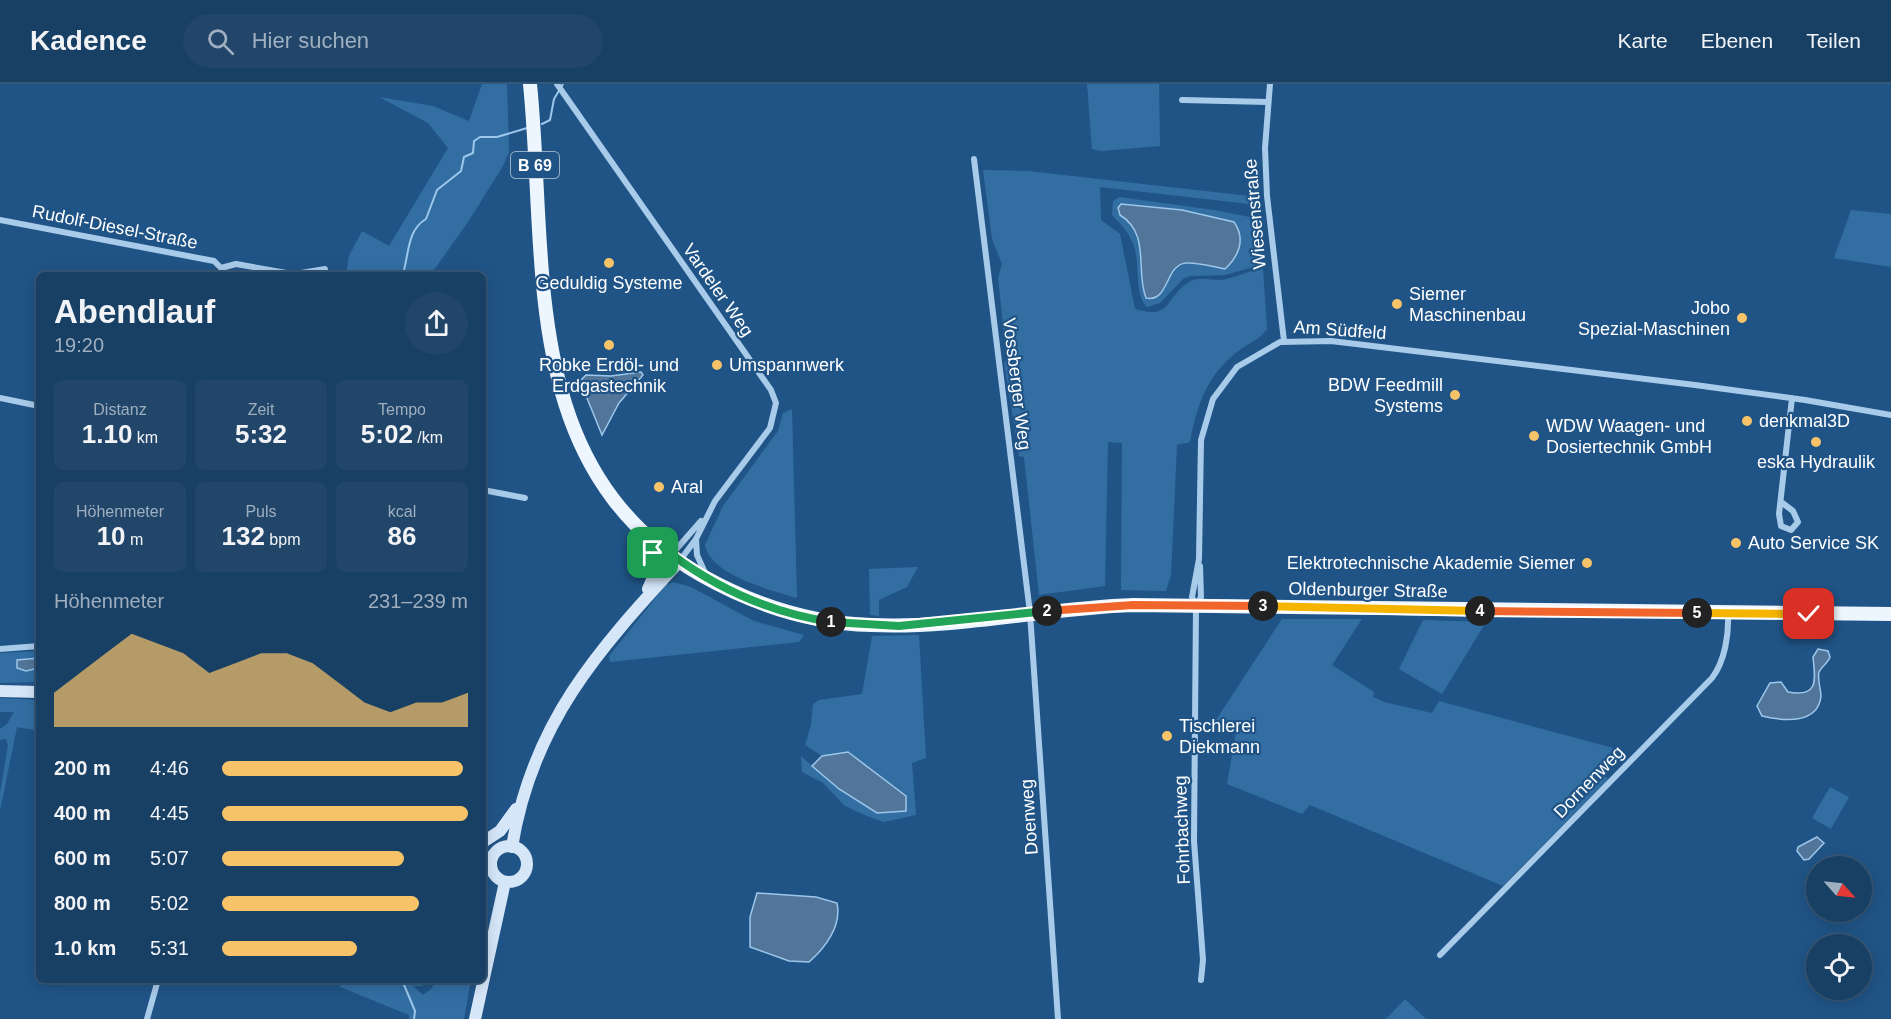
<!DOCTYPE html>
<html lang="de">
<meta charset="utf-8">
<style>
:root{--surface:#183f64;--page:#21466a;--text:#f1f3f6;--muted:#9fafbf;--line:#365878;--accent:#f7c369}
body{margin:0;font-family:Helvetica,sans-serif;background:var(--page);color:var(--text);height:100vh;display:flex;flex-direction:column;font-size:22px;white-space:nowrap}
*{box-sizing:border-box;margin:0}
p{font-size:20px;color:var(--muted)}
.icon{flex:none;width:33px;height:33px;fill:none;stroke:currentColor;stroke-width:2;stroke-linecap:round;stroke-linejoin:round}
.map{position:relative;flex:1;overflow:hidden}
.panel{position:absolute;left:36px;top:188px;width:450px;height:711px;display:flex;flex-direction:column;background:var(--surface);border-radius:9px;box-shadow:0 3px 15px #0003,0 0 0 2px var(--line)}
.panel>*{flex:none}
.needle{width:39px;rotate:117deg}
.fabs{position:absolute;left:1806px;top:772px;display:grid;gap:12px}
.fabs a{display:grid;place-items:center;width:66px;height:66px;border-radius:50%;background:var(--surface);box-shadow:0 3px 15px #0003,0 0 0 2px var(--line);font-size:30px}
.pin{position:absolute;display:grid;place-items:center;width:51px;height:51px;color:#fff;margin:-26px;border-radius:12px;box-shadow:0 3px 9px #0006}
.km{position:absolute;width:30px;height:30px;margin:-15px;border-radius:50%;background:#222;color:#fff;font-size:16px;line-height:30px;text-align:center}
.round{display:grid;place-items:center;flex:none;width:63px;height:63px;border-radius:32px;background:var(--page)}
.head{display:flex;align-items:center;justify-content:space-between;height:102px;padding:0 18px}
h1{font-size:33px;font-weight:800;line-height:45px}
.stats{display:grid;grid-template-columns:repeat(3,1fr);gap:9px;height:102px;padding:6px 18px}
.stats div{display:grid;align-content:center;border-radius:9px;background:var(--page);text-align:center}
.stats b{font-size:26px;font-weight:800}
.stats small{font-size:16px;font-weight:400}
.stats p{font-size:16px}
.chart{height:168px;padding:12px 18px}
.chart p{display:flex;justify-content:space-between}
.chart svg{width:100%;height:108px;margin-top:6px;fill:var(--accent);opacity:.7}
ul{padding:0 18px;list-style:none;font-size:20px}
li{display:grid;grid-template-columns:96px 72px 1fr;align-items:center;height:45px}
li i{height:15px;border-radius:8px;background:var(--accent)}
header{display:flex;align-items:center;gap:36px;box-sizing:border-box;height:84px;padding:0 30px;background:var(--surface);border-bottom:2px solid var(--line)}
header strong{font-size:28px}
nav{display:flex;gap:33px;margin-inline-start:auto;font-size:21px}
.search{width:420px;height:54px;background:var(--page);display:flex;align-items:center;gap:15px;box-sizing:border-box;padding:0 21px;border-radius:33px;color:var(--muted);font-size:22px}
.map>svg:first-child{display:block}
.green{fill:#336ea3;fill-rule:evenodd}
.water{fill:#52769a;stroke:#9cc7eb;stroke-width:1.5}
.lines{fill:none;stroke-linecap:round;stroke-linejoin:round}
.stream{stroke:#9cc7eb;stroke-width:2}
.minor{stroke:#a9cbea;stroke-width:6}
.secondary{stroke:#d4e6f8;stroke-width:12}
.primary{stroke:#edf5fe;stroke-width:14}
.split-1-casing{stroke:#fff;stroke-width:12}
.split-2-casing{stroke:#fff;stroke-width:12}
.split-3-casing{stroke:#fff;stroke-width:12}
.split-4-casing{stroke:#fff;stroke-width:12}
.split-5-casing{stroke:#fff;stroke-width:12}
.split-6-casing{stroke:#fff;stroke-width:12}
.split-1{stroke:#22a559;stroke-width:8}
.split-2{stroke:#22a559;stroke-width:8}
.split-3{stroke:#f0652b;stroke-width:8}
.split-4{stroke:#f5b400;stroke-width:8}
.split-5{stroke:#f0652b;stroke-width:8}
.split-6{stroke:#f5b400;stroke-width:8}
.poi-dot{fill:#f7c369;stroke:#205486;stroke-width:2}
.labels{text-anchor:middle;stroke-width:4.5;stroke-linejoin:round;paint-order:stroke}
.shield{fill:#205486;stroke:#bcccdb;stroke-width:1.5}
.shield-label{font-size:16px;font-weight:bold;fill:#fff}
.street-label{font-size:18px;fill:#fff;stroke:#205486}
.poi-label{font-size:18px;fill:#fff;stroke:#205486;text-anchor:start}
</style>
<header>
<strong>Kadence</strong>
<div class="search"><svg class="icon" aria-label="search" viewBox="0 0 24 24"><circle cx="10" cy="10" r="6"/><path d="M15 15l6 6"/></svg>Hier suchen</div>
<nav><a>Karte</a><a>Ebenen</a><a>Teilen</a></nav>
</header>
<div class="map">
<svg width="1891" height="935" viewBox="0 0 1891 935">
<rect width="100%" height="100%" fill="#205486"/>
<path class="green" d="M482,0h25l2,68 -6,14 -35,56 -37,52h-85l3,-18 13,-25 27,15 59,-98 -20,-25 -49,-26 54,9 36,15z
M1087,0h72l1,62 -59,5 -9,-2z
M983,86l45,1 230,26v8l-158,-18 1,33 19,14 15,75c38,11 29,-11 54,-27 9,-6 22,-2 32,-2 15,-2 27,-10 42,-11l4,60c-7,11 -19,14 -30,23 -30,23 -40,53 -47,90l-13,3 -6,130 -5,16 -45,-1 1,-147 -14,-1 -3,144 -66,9 -15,-138 -5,-1 -15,-94 3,-1 -9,-83 4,-14 -10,-25z
M1119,113l95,13 46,9 4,45 -39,11 -35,1 -7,3 -23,24 -13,4c-13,-12 -7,-44 -13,-61 -5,-13 -12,-21 -22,-31l1,-14zM1182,126l24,7 19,52c-47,-7 -41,-14 -66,27l-16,-5c0,-26 0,-50 -17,-72z
M1851,126l40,4v53l-57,-9z
M792,325l5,189c-26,-8 -87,-23 -92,-53l18,-39 55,-75 5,-18z
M918,483l-11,20 -28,13v16l-9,-1 -1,-46z
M673,498l18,5 63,34 50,14 -5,7 -189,20 -1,-6 57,-71z
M1282,535h80l-30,46 42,27 -1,5 11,5 48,11 7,-12 174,47 -13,24 8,7 -105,107 -193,-81 -8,9 -75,-30 9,-52 -22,-9z
M1423,536l63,2 -44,72 -43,-25z
M919,551l7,123 -14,5 4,52 -32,7 -17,-6 -22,-10 -22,-23 -21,-11 -1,-16 11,10 36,-14 -26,4 -17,-11 6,-20 2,-21 6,-4 43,-6 10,-58z
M39,567v31l-39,1v-30z
M0,614l39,2v31l-22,-4 -17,84v-18l8,-47 -2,-7 -6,1v-11l7,-5 7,-12h-14z
M1830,703l19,10 -18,32 -19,-11z
M342,896h89l-9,6h-9l10,9 9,-7 3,-8h36l-7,39h-55v-4l-69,-28z
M1405,915l21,20h-40z"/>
<path class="water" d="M1121,120l61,6 52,12c12,17 5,34 -9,47 -12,-2 -27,-7 -39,-6 -21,2 -17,40 -40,35 -11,-27 5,-64 -26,-83l-2,-7z
M641,288l2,3 -24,28 -17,32 -22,-54 6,-6 25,1z
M1818,565l10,2 2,6c-2,6 -8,9 -11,15 -2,7 2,17 2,24 -3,29 -38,25 -59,20l-5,-10 13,-23 11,-1 7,10c32,6 27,-14 25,-35z
M39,574v10l-13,3 -9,-3v-8z
M848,668l58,44v15l-29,2 -38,-24 -27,-23 10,-10z
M1817,753l7,6 -15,16 -5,1 -7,-9 1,-4z
M757,809l59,4 21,6c5,23 -12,45 -28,59l-20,-1 -39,-14v-30z"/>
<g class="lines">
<path class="stream" d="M542,40l8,-4 4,-21 9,-15
M403,190c6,-20 4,-44 23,-55l11,-29 24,-19 3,-14 9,-4 1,-12 6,-4h17l30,-9
M402,896l13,31 -1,8"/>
<path class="minor" d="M557,0l214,306 5,13 -6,25 -55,73 -19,38 -15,20
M1270,0l-5,64 2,48 17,145
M1182,16l86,2
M974,75l56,454 28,406
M0,136l214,41 7,7 15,-4 56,10
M295,190l30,-5
M0,314l39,8
M483,406l42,8
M1781,418l12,9 5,11 -7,8 -10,-4 -2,-12 13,-116
M696,455l1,16 9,20
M672,470l29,-33
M1196,521l5,-8 -1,-31
M0,565l39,-3
M1440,871l272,-277c13,-17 17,-44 16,-65
M328,896l6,2
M1201,896l2,-20 -9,-119 2,-235 -4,-9 7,-38 2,-119 12,-41 24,-32 43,-25 51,-1 364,44 110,15 86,15
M147,935l11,-39"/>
<path class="secondary" d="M649,453l7,34
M648,505l8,-18 15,-17
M0,607l39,1
M483,758l17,-11 16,-22
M491 780a18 18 0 1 1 36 0a18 18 0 1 1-36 0Z
M512,763c20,-124 86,-197 168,-286
M475,935l30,-137"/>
<path class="primary" d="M530,0c18,179 -13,385 171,491 53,30 108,48 170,50 87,4 175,-17 262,-20l758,9"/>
</g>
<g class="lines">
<g class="split-1-casing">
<path id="split-1" d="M653,469l3,18 15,-17c47,35 101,59 160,68"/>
</g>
<g class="split-2-casing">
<path id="split-2" d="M831,538l68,4 148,-15"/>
</g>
<g class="split-3-casing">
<path id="split-3" d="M1047,527l86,-6 130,1"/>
</g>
<g class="split-4-casing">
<path id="split-4" d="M1263,522l217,5"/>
</g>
<g class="split-5-casing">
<path id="split-5" d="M1480,527l217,2"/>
</g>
<g class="split-6-casing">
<path id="split-6" d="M1697,529l112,1"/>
</g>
<use href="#split-1" class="split-1"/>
<use href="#split-2" class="split-2"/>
<use href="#split-3" class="split-3"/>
<use href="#split-4" class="split-4"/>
<use href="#split-5" class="split-5"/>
<use href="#split-6" class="split-6"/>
</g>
<g class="poi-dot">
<circle cx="609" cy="179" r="6"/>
<circle cx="1397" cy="220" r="6"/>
<circle cx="1742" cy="234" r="6"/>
<circle cx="609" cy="261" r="6"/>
<circle cx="717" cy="281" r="6"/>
<circle cx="1455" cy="311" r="6"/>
<circle cx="1747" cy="337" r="6"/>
<circle cx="1534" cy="352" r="6"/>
<circle cx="1816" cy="358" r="6"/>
<circle cx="659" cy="403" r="6"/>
<circle cx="1736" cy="459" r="6"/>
<circle cx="1587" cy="479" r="6"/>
<circle cx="1167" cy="652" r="6"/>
</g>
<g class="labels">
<rect class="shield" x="511" y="68" width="48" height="26" rx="4.5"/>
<g class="shield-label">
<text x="535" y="87">B 69</text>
</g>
<g class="street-label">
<text transform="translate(1255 130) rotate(-95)" y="6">Wiesenstraße</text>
<text transform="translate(115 143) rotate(11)" y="6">Rudolf-Diesel-Straße</text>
<text transform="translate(718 206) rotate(55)" y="6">Vardeler Weg</text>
<text transform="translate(1340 246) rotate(4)" y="6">Am Südfeld</text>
<text transform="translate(1017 300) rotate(83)" y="6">Vossberger Weg</text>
<text transform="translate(1368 506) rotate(1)" y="6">Oldenburger Straße</text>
<text transform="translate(1589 698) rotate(-46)" y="6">Dornenweg</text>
<text transform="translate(1029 733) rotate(-94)" y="6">Doenweg</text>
<text transform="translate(1182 746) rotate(-92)" y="6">Fohrbachweg</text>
</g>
<g class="poi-label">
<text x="609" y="205" text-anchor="middle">Geduldig Systeme</text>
<text x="1409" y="216">Siemer<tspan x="1409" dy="21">Maschinenbau</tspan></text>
<text x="1730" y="230" text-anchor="end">Jobo<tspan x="1730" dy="21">Spezial-Maschinen</tspan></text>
<text x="609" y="287" text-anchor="middle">Robke Erdöl- und<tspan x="609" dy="21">Erdgastechnik</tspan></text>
<text x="729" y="287">Umspannwerk</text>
<text x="1443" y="307" text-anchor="end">BDW Feedmill<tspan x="1443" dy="21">Systems</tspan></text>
<text x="1759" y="343">denkmal3D</text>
<text x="1546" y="348">WDW Waagen- und<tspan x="1546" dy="21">Dosiertechnik GmbH</tspan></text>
<text x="1816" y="384" text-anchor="middle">eska Hydraulik</text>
<text x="671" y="409">Aral</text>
<text x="1748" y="465">Auto Service SK</text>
<text x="1575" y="485" text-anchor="end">Elektrotechnische Akademie Siemer</text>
<text x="1179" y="648">Tischlerei<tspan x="1179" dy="21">Diekmann</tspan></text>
</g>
</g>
</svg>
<div class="fabs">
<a><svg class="needle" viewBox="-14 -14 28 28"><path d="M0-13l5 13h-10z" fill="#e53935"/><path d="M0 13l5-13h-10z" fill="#9fafbf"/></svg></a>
<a><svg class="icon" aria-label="locate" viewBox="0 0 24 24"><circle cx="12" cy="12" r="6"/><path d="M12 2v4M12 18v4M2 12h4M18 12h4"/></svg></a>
</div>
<div class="pin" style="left:653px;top:469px;background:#1e9e55"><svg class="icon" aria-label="arrive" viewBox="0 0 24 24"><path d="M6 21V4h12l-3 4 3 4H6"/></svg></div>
<div class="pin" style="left:1809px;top:530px;background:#d93025"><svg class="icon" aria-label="check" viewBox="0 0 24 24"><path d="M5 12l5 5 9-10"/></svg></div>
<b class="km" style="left:831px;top:538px">1</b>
<b class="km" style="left:1047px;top:527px">2</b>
<b class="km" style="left:1263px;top:522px">3</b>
<b class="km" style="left:1480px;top:527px">4</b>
<b class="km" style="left:1697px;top:529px">5</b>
<section class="panel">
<div class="head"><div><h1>Abendlauf</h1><p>19:20</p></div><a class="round"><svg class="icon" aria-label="share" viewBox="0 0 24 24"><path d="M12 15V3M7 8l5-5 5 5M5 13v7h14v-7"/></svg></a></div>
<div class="stats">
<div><p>Distanz</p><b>1.10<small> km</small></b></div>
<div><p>Zeit</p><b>5:32</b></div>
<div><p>Tempo</p><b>5:02<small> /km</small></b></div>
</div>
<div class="stats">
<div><p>Höhenmeter</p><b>10<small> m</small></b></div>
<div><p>Puls</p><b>132<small> bpm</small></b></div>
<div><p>kcal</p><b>86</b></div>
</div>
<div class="chart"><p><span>Höhenmeter</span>231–239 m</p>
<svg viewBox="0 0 160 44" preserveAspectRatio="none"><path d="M0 44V30L10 22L20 14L30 6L40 10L50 14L60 22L70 18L80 14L90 14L100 18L110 26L120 34L130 38L140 34L150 34L160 30V44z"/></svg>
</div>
<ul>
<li><b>200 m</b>4:46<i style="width:98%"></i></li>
<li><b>400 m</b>4:45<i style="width:100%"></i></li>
<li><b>600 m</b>5:07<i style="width:74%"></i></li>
<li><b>800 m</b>5:02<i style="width:80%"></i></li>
<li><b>1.0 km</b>5:31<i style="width:55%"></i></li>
</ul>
</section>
</div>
